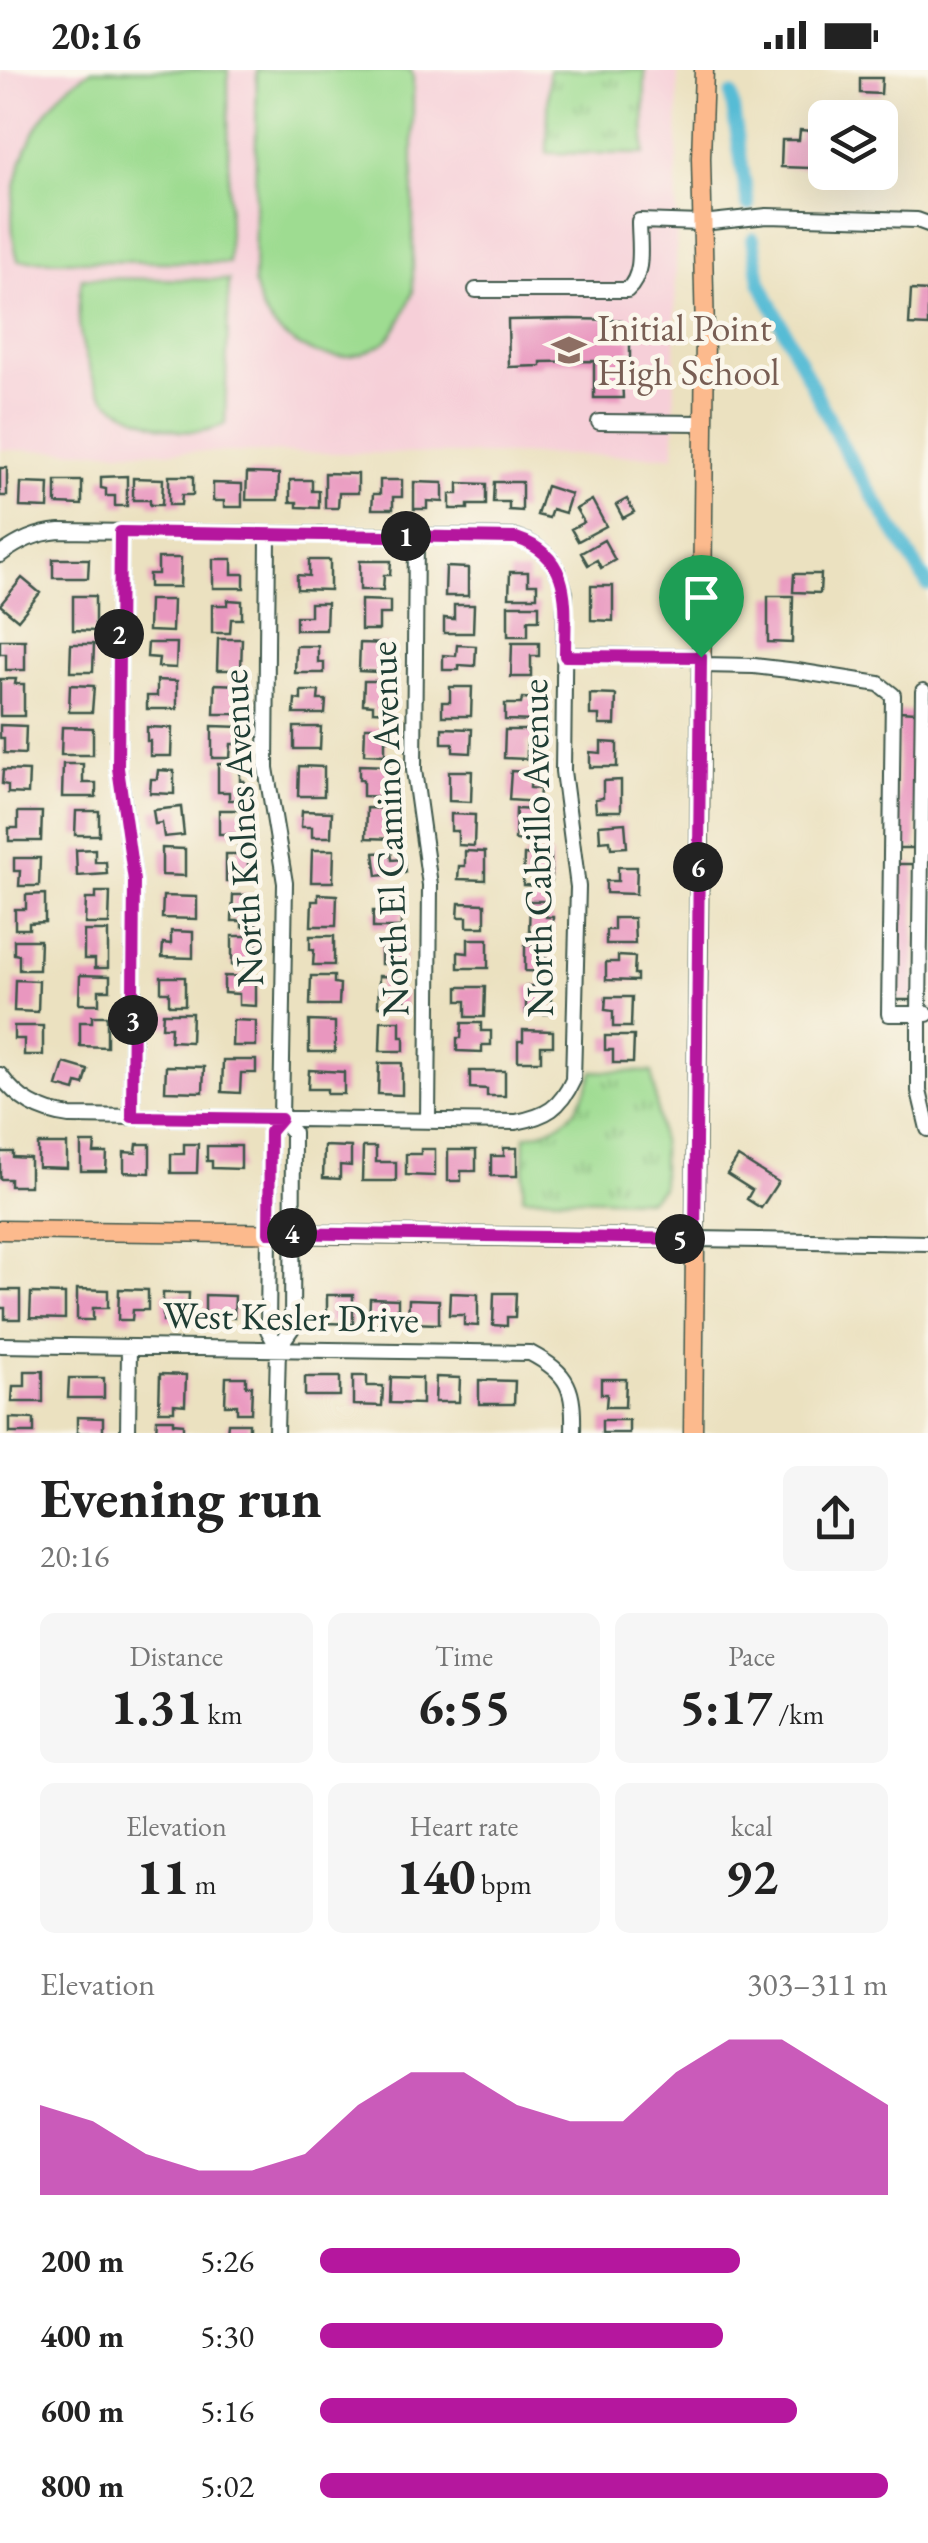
<!DOCTYPE html>
<meta charset="utf-8">
<style>
:root{--surface:#fff;--page:#f6f6f6;--text:#222;--muted:#767676;--accent:#b5179e}
body{margin:0;font-family:"EB Garamond",serif;background:var(--page);color:var(--text);height:100vh;display:flex;flex-direction:column;font-size:38px;white-space:nowrap}
*{box-sizing:border-box;margin:0}
p{font-size:32px;color:var(--muted)}
.icon{flex:none;width:55px;height:55px;fill:none;stroke:currentColor;stroke-width:2;stroke-linecap:round;stroke-linejoin:round}
.map{position:relative;height:1363px;overflow:hidden}
.drawer{display:flex;flex-direction:column;background:var(--surface);flex:1}
.drawer>*{flex:none}
.tools{position:absolute;left:808px;top:30px;display:grid;gap:20px}
.tools a{display:grid;place-items:center;width:90px;height:90px;border-radius:15px;background:var(--surface);box-shadow:0 10px 40px #0002;font-size:50px}
.pin{position:absolute;display:grid;place-items:center;width:85px;height:85px;color:#fff;margin:-102px -42px;border-radius:50% 50% 50% 0;rotate:-45deg;box-shadow:0 0 10px #0007}
.pin .icon{rotate:45deg}
.km{position:absolute;width:50px;height:50px;margin:-25px;border-radius:50%;background:#222;color:#fff;font-size:28px;line-height:50px;text-align:center}
.round{display:grid;place-items:center;flex:none;width:105px;height:105px;border-radius:15px;background:var(--page)}
.overview{display:flex;align-items:center;justify-content:space-between;height:170px;padding:0 40px}
h1{font-size:55px;font-weight:700;line-height:75px}
.stats{display:grid;grid-template-columns:repeat(3,1fr);gap:15px;height:170px;padding:10px 40px}
.stats div{display:grid;align-content:center;border-radius:15px;background:var(--page);text-align:center}
.stats b{font-size:50px;font-weight:700}
.stats small{font-size:28px;font-weight:400}
.stats p{font-size:28px}
.chart{height:280px;padding:20px 40px}
.chart p{display:flex;justify-content:space-between}
.chart svg{width:100%;height:180px;margin-top:10px;fill:var(--accent);opacity:.7}
ul{padding:0 40px;list-style:none;font-size:32px}
li{display:grid;grid-template-columns:160px 120px 1fr;align-items:center;height:75px}
li i{height:25px;border-radius:12px;background:var(--accent)}
.status{display:flex;justify-content:space-between;align-items:center;height:70px;padding:0 50px;background:var(--surface);direction:ltr}
.status svg{height:28px;fill:currentColor}
.map>svg:first-child{display:block}
.built{fill:#f6cfd8}
.green{fill:#9edc91;stroke:#5e8c62;stroke-width:2.5}
.park{fill:url(#park-tufts);stroke:#5e8c62;stroke-width:2.5}
.lines{fill:none;stroke-linecap:round;stroke-linejoin:round}
.canal{stroke:#57bcd5;stroke-width:14}
.building{fill:#e997bf}
.minor-casing{stroke:#3e5649;stroke-width:18}
.major-casing{stroke:#3e5649;stroke-width:21}
.minor{stroke:#fff;stroke-width:14}
.major{stroke:#fcba8d;stroke-width:18}
.route-casing{stroke:#fff;stroke-width:20}
.route{stroke:#b5179e;stroke-width:12}
.labels{text-anchor:middle;stroke-width:9;stroke-linejoin:round;paint-order:stroke}
.education-label{font-size:38px;fill:#785e54;stroke:#fbf7ec;text-anchor:start}
.street-label{font-size:38px;fill:#1f3d34;stroke:#fbf7ec}
</style>
<div class="status"><b>20:16</b><svg viewBox="0 0 49 12"><path d="M0 12V9h3v3zM5 12V6h3v6zM10 12V3h3v9zM15 12V0h3v12zM26 1h20v11H26zM47 4h2v5h-2z"/></svg></div>
<div class="map">
<svg width="928" height="1363" viewBox="0 0 928 1363">
<defs>
<pattern id="park-tufts" width="24" height="20" patternUnits="userSpaceOnUse" patternTransform="scale(2.5)"><rect width="24" height="20" fill="#9edc91"/><path d="M3 7l-1-3M5 7V3M7 7l1-3M15 17l-1-3M17 17v-4M19 17l1-3" fill="none" stroke="#80b477"/></pattern>
</defs>
<rect width="100%" height="100%" fill="#fbf7ec"/>
<filter id="ink" filterUnits="userSpaceOnUse"><feTurbulence type="fractalNoise" baseFrequency=".01" numOctaves="2"/><feDisplacementMap in="SourceGraphic" scale="20" xChannelSelector="R" yChannelSelector="G"/><feConvolveMatrix kernelMatrix="1 2 1 2 8 2 1 2 1" color-interpolation-filters="sRGB"/></filter>
<filter id="wash" filterUnits="userSpaceOnUse"><feTurbulence type="fractalNoise" baseFrequency=".0048" numOctaves="4" result="noise"/><feDisplacementMap in="SourceGraphic" scale="40" xChannelSelector="R" yChannelSelector="G"/><feGaussianBlur stdDeviation="2.25" result="paint"/><feColorMatrix in="noise" values="0 0 0 0 0 0 0 0 0 0 0 0 0 0 0 0 0 1.4 0 .05"/><feComposite in="paint" operator="in"/></filter>
<g filter="url(#wash)">
<rect width="100%" height="100%" fill="#ebe1c0"/>
<path class="built" d="M0,0h678l-4,386 -674,-6z"/>
<path class="green" d="M92,0h136l1,193 -211,-3c-16,-58 3,-121 43,-166 8,-10 21,-17 31,-24z
M257,0h154l2,7v216c-8,17 -16,42 -33,52 -41,25 -91,6 -116,-32 -5,-8 -7,-20 -10,-29z
M82,208l147,2 -4,144c-24,11 -50,9 -74,-1 -15,-6 -37,-14 -47,-26 -7,-8 -11,-19 -14,-28 -12,-32 -14,-58 -8,-91z"/>
<path class="park" d="M549,0h96l-1,84 -97,-1z
M593,1001l59,1 10,76v40l-13,12 -126,-3 2,-61c42,-8 56,-26 68,-65z"/>
<g class="lines">
<path class="canal" d="M731,25l17,110
M753,169l7,43 85,169 83,134"/>
</g>
<g id="blocks">
<path class="building" d="M860,8h22l-1,16 -21,-1z
M800,60l13,1v7l12,1v20h-15v9l-29,-1 1,-27h17z
M911,220l17,1v35l-19,-1z
M570,249l51,1 1,19h8v39h-8l1,20h-29v-37l-53,1v4l-32,1 -1,-47z
M0,398h7v28h-7z
M247,403l32,1 -1,26h-32z
M325,403l33,1v19h-19l-1,15h-13z
M127,406v30h-12v-10h-9v-7l-5,-1v-11z
M169,406h24v19h-11l-1,10h-12z
M133,408l30,1 -1,26h-12v-5h-17z
M290,410h22v11h7v17l-22,-1v-5h-7z
M380,410h22v17h-9v12h-21l1,-15h7z
M56,411h26v24l-26,-1z
M414,412l29,1v19l-16,-1v8h-13z
M494,412h28v29l-13,-1v-8h-16z
M21,413l28,1 -1,24 -28,-1z
M213,413l29,1v23h-18v-6h-11z
M458,413l28,1v21h-18v4h-18v-15h8z
M546,416l25,8 -6,19 -13,-4 -3,9 -12,-3z
M627,429l7,13 -11,6 -7,-13z
M592,430l14,26 -28,15 -7,-12 13,-7 -8,-13z
M604,470l11,20 -14,8 -4,-8 -9,5 -7,-12z
M158,488h23l-1,29h-31v-13h9z
M53,489h36l-1,19h-35z
M213,489h19v15h12v14h-31z
M309,490h21v30l-33,-1v-14l12,1z
M360,491h31l-1,14h-6l-1,15h-23z
M446,497l22,1v28h-23z
M510,502h18v12h9v13h-28z
M794,504h27l-1,19 -27,-1z
M22,508l18,15 -22,27 -18,-15z
M591,516h22v35l-22,-1z
M73,526h22v35l-22,-1z
M768,526h25l-1,47 -24,-1z
M149,530h24l-1,32 -24,-1z
M228,530l14,1v18h-11l-1,14h-18v-28h16z
M361,530l29,1v13h-11v16h-18z
M310,533h17l-1,27h-30v-14h14z
M454,535h20l-1,28h-29v-15l10,1z
M508,535h31v15h-11v16h-20z
M218,569h24l-1,31h-24z
M0,570h25v30h-19v-16h-6z
M148,573h29l-1,25 -18,-1 1,-9 -12,-1z
M360,573l30,1 -1,13h-10l-1,15 -19,-1z
M512,573h27v13h-8v21h-20z
M71,574h23l-1,28h-23z
M457,575l19,1 -1,20 -16,-1v5h-16v-15l13,1z
M296,576h22v16h6v11h-29z
M0,609h16l-1,5h9v32h-24z
M157,610l20,1v28h-30v-13h10z
M364,611h21v9h5v22l-17,-1v-6l-10,-1z
M215,614l26,1 -1,29h-26z
M70,615l24,1 -2,26h-23z
M450,617h22l-1,29h-29v-14h8z
M301,621h18l-1,9h8l-1,14h-31l1,-15 6,1z
M590,624l26,1 -1,30h-16v-10h-9z
M522,628l15,1v22l-32,-1v-16h16z
M898,641l18,1v136h-19z
M0,655l26,1 -1,28 -21,-1v-15h-4z
M212,656l30,1 -1,17h-10l-1,14h-18z
M62,657l31,1v27h-32z
M147,657l25,1 -1,28h-21v-15h-3z
M294,657h27l-1,22h-26z
M365,657h25l-1,13h-4v15l-21,-1z
M442,658l30,1 -1,24 -18,-1v-9h-11z
M505,660h32v13l-10,-1v17l-23,-1z
M601,672l16,1v24h-27v-15l11,1z
M63,694h20v19h13v14h-34z
M218,694h22v17h4v19h-15v-8h-11z
M359,695l31,1 -1,31 -26,-1v-16h-4z
M299,696l25,1v29h-26z
M3,700l26,1 -1,23 -20,-1v-8l-6,-1z
M158,700l16,1v23l-24,-1 1,-14h6z
M449,701h23l-1,31 -22,-1z
M511,701l20,1 -1,16 10,1 -1,13 -30,-2z
M621,710v31h-25l-1,-12 8,-1v-17z
M181,737l3,28 -20,2 -2,-14 -7,1 -2,-14z
M367,738l28,1 -1,30 -28,-1z
M516,739l19,1v19h13v15l-33,-4z
M219,740h29l-1,13h-8v11h-20z
M76,741h23v24h-24z
M302,741l30,1 -1,25h-19v-10h-11z
M18,742h24l-1,29h-32v-13h9z
M451,744l24,1 -1,31 -16,-1v-14h-7z
M625,753l2,24 -16,1 -1,-8 -10,1 -1,-16z
M238,776h15l-1,18h-4v18h-22v-28h12z
M162,778l23,1v27l-23,-1z
M95,779v13h11l1,12 -30,2 -1,-26z
M312,780h22l-1,32h-22z
M465,781l20,1v28l-27,-1 1,-13h6z
M391,782l1,8 12,-1 1,14 -28,3 -3,-23z
M524,785h27v31l-28,-1z
M14,788h26l-1,28h-20l1,-15h-6z
M897,794h18l-1,136h-18z
M618,797h19l-1,27 -30,-1v-12h12z
M96,822h14l-1,32h-24l1,-25h10z
M45,824v28l-16,1v6h-14v-20h11v-14z
M318,824l19,1 -1,31h-25l1,-25h6z
M233,825h24l-1,32h-14v-6h-10z
M163,826l34,1v22l-35,-1z
M389,830h17v14h-5v14h-28v-17h16z
M530,831h17l-1,16h7v15l-24,-1z
M459,833l26,1v23h-18v-10h-9z
M614,848h20l1,26h-29v-14h8z
M84,861h24v37h-13v-9h-11z
M171,861l22,1v26l-31,-1 1,-14 8,1z
M232,866h26l-4,29h-22z
M310,866h24v29h-21l1,-15h-4z
M468,869h20v29h-30v-16l10,1z
M14,870h26l-1,30h-20v-15l-5,-1z
M381,871h24l-1,23h-23z
M525,875l20,1 -1,12h9v14l-28,-1z
M618,886l17,1 -1,17h3v7l-31,-1v-18h12z
M80,905l30,1v14h-11v14h-20z
M224,906l32,1v29l-17,-1v-11l-15,-1z
M311,906h23v7l6,1 -1,21h-29z
M379,906l19,1 -1,15h8v14h-27z
M161,907h24v28h-16v-13h-8z
M15,910l24,1 -1,31 -24,-1z
M526,916h25v28h-25z
M458,917h27l-1,30h-18v-16h-8z
M606,927h26l-1,30h-18v-16l-8,-1z
M163,943h29l-1,29 -21,-1 1,-14h-9z
M92,946h15v31l-27,-1v-24h12z
M233,950l23,1v25h-24z
M309,951l26,1v30h-26z
M381,951h19v16h4v14h-24z
M462,953h19v8h10v14h-9v7l-25,-1v-13h4z
M14,956h29v29h-19v-16h-10z
M523,960l30,1v15h-12v15h-23v-20h5z
M605,966h29l-1,27h-20v-13h-8z
M223,990h33v13h-15l-1,20 -18,-1z
M64,993l24,7 -4,15 -7,-2 -2,8 -18,-5z
M379,993h23v32l-24,-1z
M166,996l38,1 -1,25 -38,-1z
M309,1000l35,2v22h-17v-5h-19z
M470,1001h35v25h-18v-7l-17,-1z
M81,1073h14l-1,10h13l-1,18h-25z
M38,1074h29v24l-29,-1z
M137,1074h13v29l-26,-1v-20l12,1z
M184,1074h14l-1,29h-26v-19h13z
M207,1076h34v23l-29,-1v-7h-5z
M324,1076l27,1v19l-11,-1v14l-17,-1z
M363,1077h13v15h20v19h-34z
M504,1078h13v28h-26v-20h13z
M421,1079h14v27l-29,-1v-21h15z
M448,1080h28v21h-15v10h-13z
M0,1082h13v5l17,1v28h-20v-7h-10z
M738,1087l40,25 -17,26 -14,-9 5,-9 -25,-16z
M77,1219l31,1v18h-15v12h-16z
M119,1219l29,1v20h-15l-1,10h-14z
M0,1220h20v29h-15v-11h-5z
M31,1223l34,1v25l-35,-1z
M163,1223h26l-1,21h-11v8l-14,-1z
M450,1223l28,1v32l-14,-1v-10h-15z
M494,1223h22l-1,24h-8v9l-14,-1z
M205,1225l30,1 -1,22 -17,-1v5h-12z
M327,1225h26v29l-26,-1z
M370,1228l28,1v20h-15v5h-14z
M409,1229l30,1v24l-31,-1z
M25,1301h18v31h-31l1,-16h12z
M160,1304l26,1 -1,30 -11,-1v7h-15z
M353,1306h14v10h16l-1,20 -29,-1z
M226,1307h20v9h6l-1,27h-14v-8h-12z
M305,1307h35v19h-35z
M391,1307l31,1v26l-32,-1z
M436,1307l24,1 -1,24h-24z
M69,1308h35v20h-36z
M601,1309h25l-1,28h-19l1,-13h-6z
M479,1310l36,1 -1,23h-35z
M77,1347l26,1v15h-26z
M10,1348l24,1v14h-24z
M157,1349h16v4l10,1v9h-27z
M602,1350h27v13h-27z
M228,1353h21v10h-22z"/>
</g>
</g>
<g filter="url(#ink)">
<use href="#blocks" fill-opacity="0" stroke="#3e5649" stroke-width="2.5"/>
<g class="lines">
<g class="minor-casing">
<path id="minor" d="M476,220h151c18,-15 12,-46 12,-69l63,2 65,-7 150,4 11,4
M599,352l105,1
M120,462l-2,235 16,114 -2,236
M268,464l-2,234 19,115 -4,236
M416,466l-2,234 16,115 -2,236
M0,485c19,-14 36,-22 60,-24l456,6c29,10 42,27 49,56l-2,178 15,116 -5,193c-13,28 -26,36 -57,42l-446,-6c-30,-4 -52,-16 -70,-41
M565,585l136,2
M701,595l53,1 43,5 82,13 14,11 -4,319h30v77l9,38
M923,621l-4,323h8
M695,1169l233,4
M0,1275l530,8c40,21 44,36 43,80
M128,1363l1,-86
M276,1363l2,-85 -10,-18 2,-198 11,-13 12,13 -1,196 -14,20"/>
</g>
<g class="major-casing">
<path id="major" d="M0,1160l695,9
M693,1363l12,-1098 -4,-177 3,-88"/>
</g>
<use href="#minor" class="minor"/>
<use href="#major" class="major"/>
</g>
</g>
<g class="lines" filter="url(#ink)">
<g class="route-casing">
<path id="route" d="M120,462l396,6c58,19 49,67 49,118l136,1 -6,582 -426,-6 1,-101 11,-13 -149,-2 2,-236 -16,-113z"/>
</g>
<use href="#route" class="route"/>
</g>
<defs>
<g id="school-bare" transform="scale(2.7)"><path d="M0-5L7-2L0 1L-7-2ZM-4 1L0 2.5L4 1V4Q0 6-4 4Z" fill="#8d6e63" stroke="#fbf7ec" stroke-width="2.5" paint-order="stroke"/></g>
</defs>
<g fill-rule="evenodd">
<use href="#school-bare" x="569" y="280"/>
</g>
<g class="labels">
<g class="education-label">
<text x="597" y="271">Initial Point<tspan x="597" dy="44">High School</tspan></text>
</g>
<g class="street-label">
<text transform="translate(242 758) rotate(-93)" y="13">North Kolnes Avenue</text>
<text transform="translate(389 759) rotate(-92)" y="13">North El Camino Avenue</text>
<text transform="translate(537 778) rotate(-91)" y="13">North Cabrillo Avenue</text>
<text transform="translate(291 1247) rotate(1)" y="13">West Kesler Drive</text>
</g>
</g>
</svg>
<div class="tools">
<a><svg class="icon" aria-label="layers" viewBox="0 0 24 24"><path d="M12 4l9 5-9 5-9-5zM3 14l9 5 9-5"/></svg></a>
</div>
<div class="pin" style="left:701px;top:587px;background:#1e9e55"><svg class="icon" aria-label="arrive" viewBox="0 0 24 24"><path d="M6 21V4h12l-3 4 3 4H6"/></svg></div>
<b class="km" style="left:406px;top:466px">1</b>
<b class="km" style="left:119px;top:564px">2</b>
<b class="km" style="left:133px;top:950px">3</b>
<b class="km" style="left:292px;top:1163px">4</b>
<b class="km" style="left:680px;top:1169px">5</b>
<b class="km" style="left:698px;top:797px">6</b>
</div>
<section class="drawer">
<div class="overview"><div><h1>Evening run</h1><p>20:16</p></div><a class="round"><svg class="icon" aria-label="share" viewBox="0 0 24 24"><path d="M12 15V3M7 8l5-5 5 5M5 13v7h14v-7"/></svg></a></div>
<div class="stats">
<div><p>Distance</p><b>1.31<small> km</small></b></div>
<div><p>Time</p><b>6:55</b></div>
<div><p>Pace</p><b>5:17<small> /km</small></b></div>
</div>
<div class="stats">
<div><p>Elevation</p><b>11<small> m</small></b></div>
<div><p>Heart rate</p><b>140<small> bpm</small></b></div>
<div><p>kcal</p><b>92</b></div>
</div>
<div class="chart"><p><span>Elevation</span>303–311 m</p>
<svg viewBox="0 0 160 44" preserveAspectRatio="none"><path d="M0 44V22L10 26L20 34L30 38L40 38L50 34L60 22L70 14L80 14L90 22L100 26L110 26L120 14L130 6L140 6L150 14L160 22V44z"/></svg>
</div>
<ul>
<li><b>200 m</b>5:26<i style="width:74%"></i></li>
<li><b>400 m</b>5:30<i style="width:71%"></i></li>
<li><b>600 m</b>5:16<i style="width:84%"></i></li>
<li><b>800 m</b>5:02<i style="width:100%"></i></li>
</ul>
</section>
